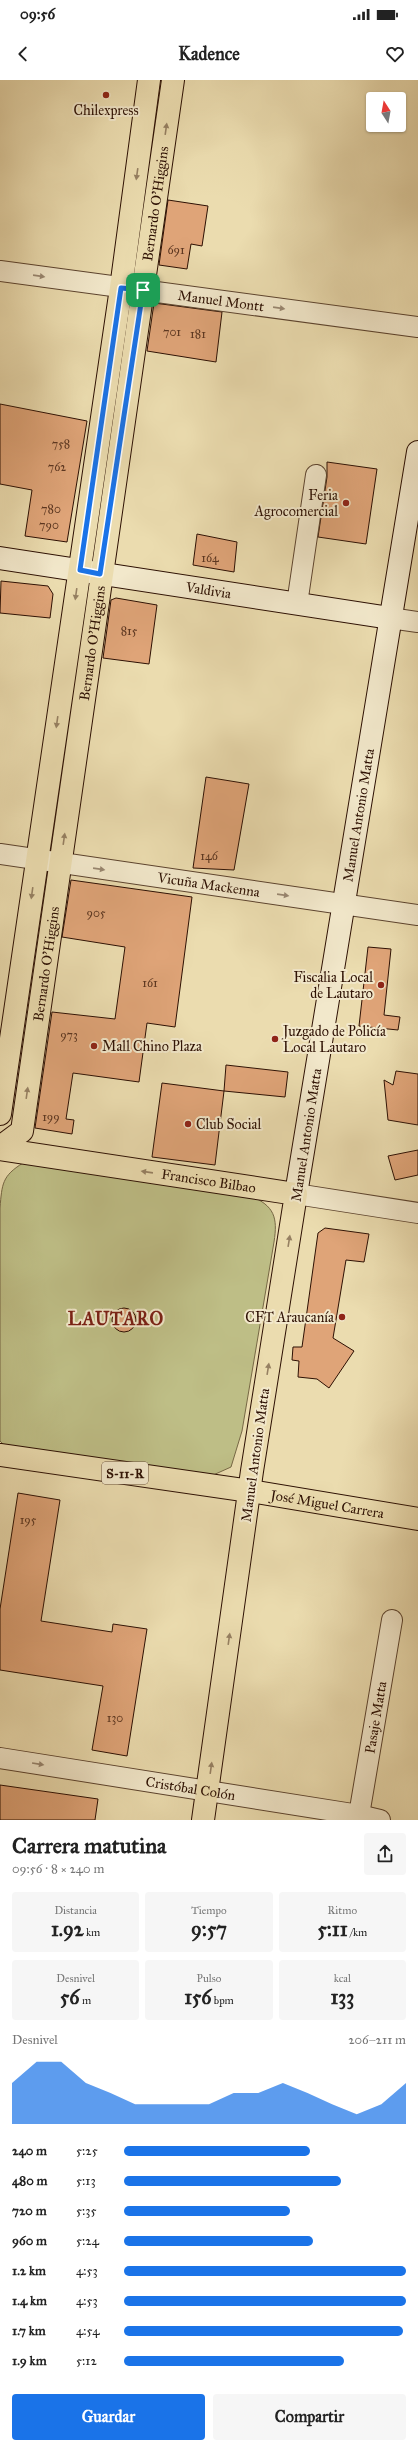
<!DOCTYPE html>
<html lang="es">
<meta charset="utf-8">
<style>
:root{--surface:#fff;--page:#f6f6f6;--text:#222;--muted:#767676;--accent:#1a73e8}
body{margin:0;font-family:"IM FELL Great Primer",serif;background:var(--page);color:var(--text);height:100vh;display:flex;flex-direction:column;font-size:15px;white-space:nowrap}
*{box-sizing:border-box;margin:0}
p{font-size:13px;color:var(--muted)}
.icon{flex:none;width:22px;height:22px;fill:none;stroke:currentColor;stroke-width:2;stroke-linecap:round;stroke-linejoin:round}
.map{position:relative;height:1740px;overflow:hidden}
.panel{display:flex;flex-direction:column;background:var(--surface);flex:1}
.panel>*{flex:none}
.needle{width:26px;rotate:349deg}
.fabs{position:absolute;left:366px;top:12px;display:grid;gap:8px}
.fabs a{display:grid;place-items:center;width:40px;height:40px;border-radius:4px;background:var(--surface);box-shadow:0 1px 3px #0004;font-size:20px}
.pin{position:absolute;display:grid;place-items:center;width:34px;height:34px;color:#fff;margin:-17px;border-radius:8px;box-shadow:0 2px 6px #0006}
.round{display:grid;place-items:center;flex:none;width:42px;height:42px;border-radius:4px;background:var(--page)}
.head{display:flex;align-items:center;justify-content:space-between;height:68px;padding:0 12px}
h1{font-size:22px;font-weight:700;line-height:30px}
.metrics{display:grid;grid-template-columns:repeat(3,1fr);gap:6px;height:68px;padding:4px 12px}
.metrics div{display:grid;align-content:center;border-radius:4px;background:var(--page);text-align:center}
.metrics b{font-size:20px;font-weight:700}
.metrics small{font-size:11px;font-weight:400}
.metrics p{font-size:11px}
.chart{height:112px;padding:8px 12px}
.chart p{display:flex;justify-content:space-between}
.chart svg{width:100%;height:72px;margin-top:4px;fill:var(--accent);opacity:.7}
.cta{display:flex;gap:8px;margin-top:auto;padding:8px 12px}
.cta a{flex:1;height:46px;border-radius:4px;background:var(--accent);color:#fff;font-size:16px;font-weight:700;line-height:46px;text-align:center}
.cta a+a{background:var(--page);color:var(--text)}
ul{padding:0 12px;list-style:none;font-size:13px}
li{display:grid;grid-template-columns:64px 48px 1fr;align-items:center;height:30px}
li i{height:10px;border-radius:5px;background:var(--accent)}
.status{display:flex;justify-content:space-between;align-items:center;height:28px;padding:0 20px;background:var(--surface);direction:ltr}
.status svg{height:11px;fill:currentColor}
header{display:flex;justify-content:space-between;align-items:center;height:52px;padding:0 12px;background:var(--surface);font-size:18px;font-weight:700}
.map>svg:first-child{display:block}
.green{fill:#bebe86;stroke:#766744}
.building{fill:#dfa478;stroke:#2d1003}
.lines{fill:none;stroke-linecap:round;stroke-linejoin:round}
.street-casing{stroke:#5c432e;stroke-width:22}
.secondary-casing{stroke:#2d1003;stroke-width:24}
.primary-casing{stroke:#2d1003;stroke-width:24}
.street{stroke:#f2e8cb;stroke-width:20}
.secondary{stroke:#f2e8cb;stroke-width:22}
.primary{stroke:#ebdcaf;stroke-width:22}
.oneway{fill:#968062}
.oneway2{fill:#998771}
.route-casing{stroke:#fff;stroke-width:8}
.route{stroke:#1a73e8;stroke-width:5}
.poi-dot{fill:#8f2418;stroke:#f2e8cb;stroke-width:1.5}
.labels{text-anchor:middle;stroke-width:4;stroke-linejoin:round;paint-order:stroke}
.number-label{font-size:12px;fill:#5a3520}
.shield{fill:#f2e8cb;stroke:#68513f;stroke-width:1}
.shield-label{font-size:13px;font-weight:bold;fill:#2d1003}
.poi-label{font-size:14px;fill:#2d1003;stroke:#f2e8cb;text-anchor:end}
.street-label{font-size:14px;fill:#2d1003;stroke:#f2e8cb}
.district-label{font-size:18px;font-weight:bold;letter-spacing:1px;fill:#7a1f14;stroke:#f2e8cb}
</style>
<div class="status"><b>09:56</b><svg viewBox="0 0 49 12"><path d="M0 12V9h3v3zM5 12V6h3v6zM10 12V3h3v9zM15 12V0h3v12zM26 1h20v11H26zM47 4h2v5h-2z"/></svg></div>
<header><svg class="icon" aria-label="back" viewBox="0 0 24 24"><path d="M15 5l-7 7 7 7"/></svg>Kadence<svg class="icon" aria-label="heart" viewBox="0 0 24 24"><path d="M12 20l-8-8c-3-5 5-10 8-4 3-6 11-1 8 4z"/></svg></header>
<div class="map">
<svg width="418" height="1740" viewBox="0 0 418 1740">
<rect width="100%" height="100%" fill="#ebdcaf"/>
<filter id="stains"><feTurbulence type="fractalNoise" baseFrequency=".005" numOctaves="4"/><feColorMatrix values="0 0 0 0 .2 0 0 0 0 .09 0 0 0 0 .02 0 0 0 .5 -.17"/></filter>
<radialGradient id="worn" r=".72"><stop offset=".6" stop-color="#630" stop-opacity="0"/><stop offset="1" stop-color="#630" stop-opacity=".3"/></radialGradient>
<path class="green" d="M23,1083l228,33c23,10 27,21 23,46l-32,189 -11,36 -20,9 -207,-31 -4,-4v-233c2,-24 2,-32 23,-45z"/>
<path class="building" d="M168,120l40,6 -6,40 -11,-2 -4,25 -28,-4z
M154,223l68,9 -6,50 -69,-11z
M0,324l87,17 -20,121 -42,-6 7,-46 -32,-6z
M327,382l50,7 -11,75 -48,-7 9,-60z
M197,454l40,8 -3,30 -41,-7z
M1,501l47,5 5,8 -3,24 -50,-5z
M116,518l41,7 -8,59 -46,-6 8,-58z
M206,697l43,7 -15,86 -41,-2z
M71,800l121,17 -17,130 -28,-4 -8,59 -66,-9 -7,46 8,1 -2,14 -37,-6 17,-116 63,7 10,-72 -63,-10z
M368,867l23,2 -7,66 16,2 -2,13 -39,-4z
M226,985l62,7 -3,25 -61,-6z
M396,991l22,3v51l-30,-5 -4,-40 9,5z
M162,1003l62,8 -9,74 -63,-8z
M418,1070v25l-23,5 -7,-24z
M325,1148l44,6 -5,28 -18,-2 -13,78 21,13 -25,37 -12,-9 -19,-2 1,-16 -7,-1 1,-13h9l16,-114z
M112 1240a12 12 0 1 1 24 0a12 12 0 1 1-24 0Z
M18,1413l42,7 -19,121 71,11 1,-8 34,5 -20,127 -35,-6 11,-64 -103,-16v-61z
M0,1705l98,14 -3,21h-95z"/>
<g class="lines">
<g class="street-casing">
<g id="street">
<path id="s1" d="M0,191l418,56"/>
<path d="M297,524l19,-129"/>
<path d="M390,538l28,4"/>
<path id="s2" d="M0,774l418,61"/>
<path d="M296,1114l122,19"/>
<path id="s3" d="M0,1678l359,57 21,5"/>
<path id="s4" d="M359,1735l33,-195"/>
</g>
</g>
<g class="secondary-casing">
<g id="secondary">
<path id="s5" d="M0,478l390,60"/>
<path id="s6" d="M296,1114l122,-742"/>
</g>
</g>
<g class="primary-casing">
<g id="primary">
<path d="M0,1034l121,-826 28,-208"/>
<path id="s7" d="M0,1067l22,-16 151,-1051"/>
<path id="s8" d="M0,1069l296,45 -44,277 -49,349"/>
<path id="s9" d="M0,1375l250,36 168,28"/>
</g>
</g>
<use href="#street" class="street"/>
<use href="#secondary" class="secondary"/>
<use href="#primary" class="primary"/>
</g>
<defs><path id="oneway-solid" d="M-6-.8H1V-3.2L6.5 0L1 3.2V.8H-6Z"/></defs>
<g class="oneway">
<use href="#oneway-solid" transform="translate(166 49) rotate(-82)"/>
<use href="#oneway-solid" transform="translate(137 94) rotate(98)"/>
<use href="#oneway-solid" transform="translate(76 514) rotate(98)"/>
<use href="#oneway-solid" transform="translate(57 642) rotate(98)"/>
<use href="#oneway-solid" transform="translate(64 759) rotate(-82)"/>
<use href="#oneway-solid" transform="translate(32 813) rotate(98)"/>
<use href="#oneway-solid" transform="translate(27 1013) rotate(-82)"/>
<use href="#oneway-solid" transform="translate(147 1092) rotate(-172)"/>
<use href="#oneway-solid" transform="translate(289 1161) rotate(-81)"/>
<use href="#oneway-solid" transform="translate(268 1289) rotate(-81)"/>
<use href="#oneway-solid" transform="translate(229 1559) rotate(-82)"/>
<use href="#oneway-solid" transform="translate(211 1688) rotate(-82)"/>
</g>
<g class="oneway2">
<use href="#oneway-solid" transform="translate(39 196) rotate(8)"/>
<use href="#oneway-solid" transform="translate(279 228) rotate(8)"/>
<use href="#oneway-solid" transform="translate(99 789) rotate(8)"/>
<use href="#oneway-solid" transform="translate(283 815) rotate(8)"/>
<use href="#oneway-solid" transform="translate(38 1684) rotate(9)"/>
</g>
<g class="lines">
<g class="route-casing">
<path id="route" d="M121,208l22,2 -43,284 -20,-4z"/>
</g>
<use href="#route" class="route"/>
</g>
<g class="poi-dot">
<circle cx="106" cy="15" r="4"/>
<circle cx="346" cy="423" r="4"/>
<circle cx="381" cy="905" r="4"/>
<circle cx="275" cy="959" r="4"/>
<circle cx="94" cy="966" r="4"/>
<circle cx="188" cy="1044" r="4"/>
<circle cx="342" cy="1237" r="4"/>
</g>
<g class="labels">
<g class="number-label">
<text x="176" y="174">691</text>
<text x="172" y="256">701</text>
<text x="198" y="258">181</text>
<text x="61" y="368">758</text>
<text x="57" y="391">762</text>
<text x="51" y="433">780</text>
<text x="49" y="449">790</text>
<text x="210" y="482">164</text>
<text x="129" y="555">815</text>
<text x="209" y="780">146</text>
<text x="96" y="837">905</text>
<text x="150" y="907">161</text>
<text x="69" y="959">973</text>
<text x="51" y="1041">199</text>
<text x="28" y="1444">195</text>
<text x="115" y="1642">130</text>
</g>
<rect class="shield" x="102" y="1382" width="46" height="22" rx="3"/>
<g class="shield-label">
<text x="125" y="1398">S-11-R</text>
</g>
<g class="poi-label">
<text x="106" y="35" text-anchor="middle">Chilexpress</text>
<text x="338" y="420">Feria<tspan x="338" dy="16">Agrocomercial</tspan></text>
<text x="373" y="902">Fiscalia Local<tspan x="373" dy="16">de Lautaro</tspan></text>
<text x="283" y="956" text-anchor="start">Juzgado de Policía<tspan x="283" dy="16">Local Lautaro</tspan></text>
<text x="102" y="971" text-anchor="start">Mall Chino Plaza</text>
<text x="196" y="1049" text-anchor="start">Club Social</text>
<text x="334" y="1242">CFT Araucanía</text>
</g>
<g class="street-label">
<text dy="5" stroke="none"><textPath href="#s7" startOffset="964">Bernardo O'Higgins</textPath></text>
<text dy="5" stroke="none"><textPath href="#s1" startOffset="223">Manuel Montt</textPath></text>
<text dy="5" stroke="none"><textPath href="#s5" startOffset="211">Valdivia</textPath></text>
<text dy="5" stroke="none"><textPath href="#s7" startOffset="520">Bernardo O'Higgins</textPath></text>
<text dy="5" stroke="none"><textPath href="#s6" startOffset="384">Manuel Antonio Matta</textPath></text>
<text dy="5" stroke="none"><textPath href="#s2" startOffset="211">Vicuña Mackenna</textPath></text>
<text dy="5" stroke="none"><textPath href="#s7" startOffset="196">Bernardo O'Higgins</textPath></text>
<text transform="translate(306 1055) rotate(-81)" y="5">Manuel Antonio Matta</text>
<text dy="5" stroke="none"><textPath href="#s8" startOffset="211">Francisco Bilbao</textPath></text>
<text transform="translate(255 1375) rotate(-82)" y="5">Manuel Antonio Matta</text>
<text dy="5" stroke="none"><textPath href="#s9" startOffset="331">José Miguel Carrera</textPath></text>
<text dy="5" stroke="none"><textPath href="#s4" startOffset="99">Pasaje Matta</textPath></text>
<text dy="5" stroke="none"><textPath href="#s3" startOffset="193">Cristóbal Colón</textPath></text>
</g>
<g class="district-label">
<text x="116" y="1245">LAUTARO</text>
</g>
</g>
<rect width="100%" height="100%" filter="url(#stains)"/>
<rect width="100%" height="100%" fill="url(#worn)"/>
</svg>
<div class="fabs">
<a><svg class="needle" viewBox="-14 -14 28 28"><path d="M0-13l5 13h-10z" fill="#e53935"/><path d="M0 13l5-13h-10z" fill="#767676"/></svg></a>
</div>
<div class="pin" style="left:143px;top:210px;background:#1e9e55"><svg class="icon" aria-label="arrive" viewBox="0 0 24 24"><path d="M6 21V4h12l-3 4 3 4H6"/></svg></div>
</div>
<section class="panel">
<div class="head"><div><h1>Carrera matutina</h1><p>09:56 · 8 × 240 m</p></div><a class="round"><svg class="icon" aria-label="share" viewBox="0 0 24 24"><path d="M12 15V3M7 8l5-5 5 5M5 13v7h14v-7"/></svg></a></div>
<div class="metrics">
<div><p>Distancia</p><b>1.92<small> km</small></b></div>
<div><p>Tiempo</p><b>9:57</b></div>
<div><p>Ritmo</p><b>5:11<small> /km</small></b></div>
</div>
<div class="metrics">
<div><p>Desnivel</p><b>56<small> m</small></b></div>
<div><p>Pulso</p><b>156<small> bpm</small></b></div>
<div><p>kcal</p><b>133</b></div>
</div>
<div class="chart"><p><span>Desnivel</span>206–211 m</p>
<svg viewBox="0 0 160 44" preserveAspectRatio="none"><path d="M0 44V19L10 6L20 6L30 19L40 25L50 32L60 32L70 32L80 32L90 25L100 25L110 19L120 25L130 32L140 38L150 32L160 19V44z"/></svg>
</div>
<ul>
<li><b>240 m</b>5:25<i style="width:66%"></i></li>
<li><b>480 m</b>5:13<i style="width:77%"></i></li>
<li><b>720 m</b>5:35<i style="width:59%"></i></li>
<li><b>960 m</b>5:24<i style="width:67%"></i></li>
<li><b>1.2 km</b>4:53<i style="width:100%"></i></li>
<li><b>1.4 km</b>4:53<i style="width:100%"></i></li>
<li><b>1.7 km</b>4:54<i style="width:99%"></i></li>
<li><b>1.9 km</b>5:12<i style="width:78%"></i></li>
</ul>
<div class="cta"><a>Guardar</a><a>Compartir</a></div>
</section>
